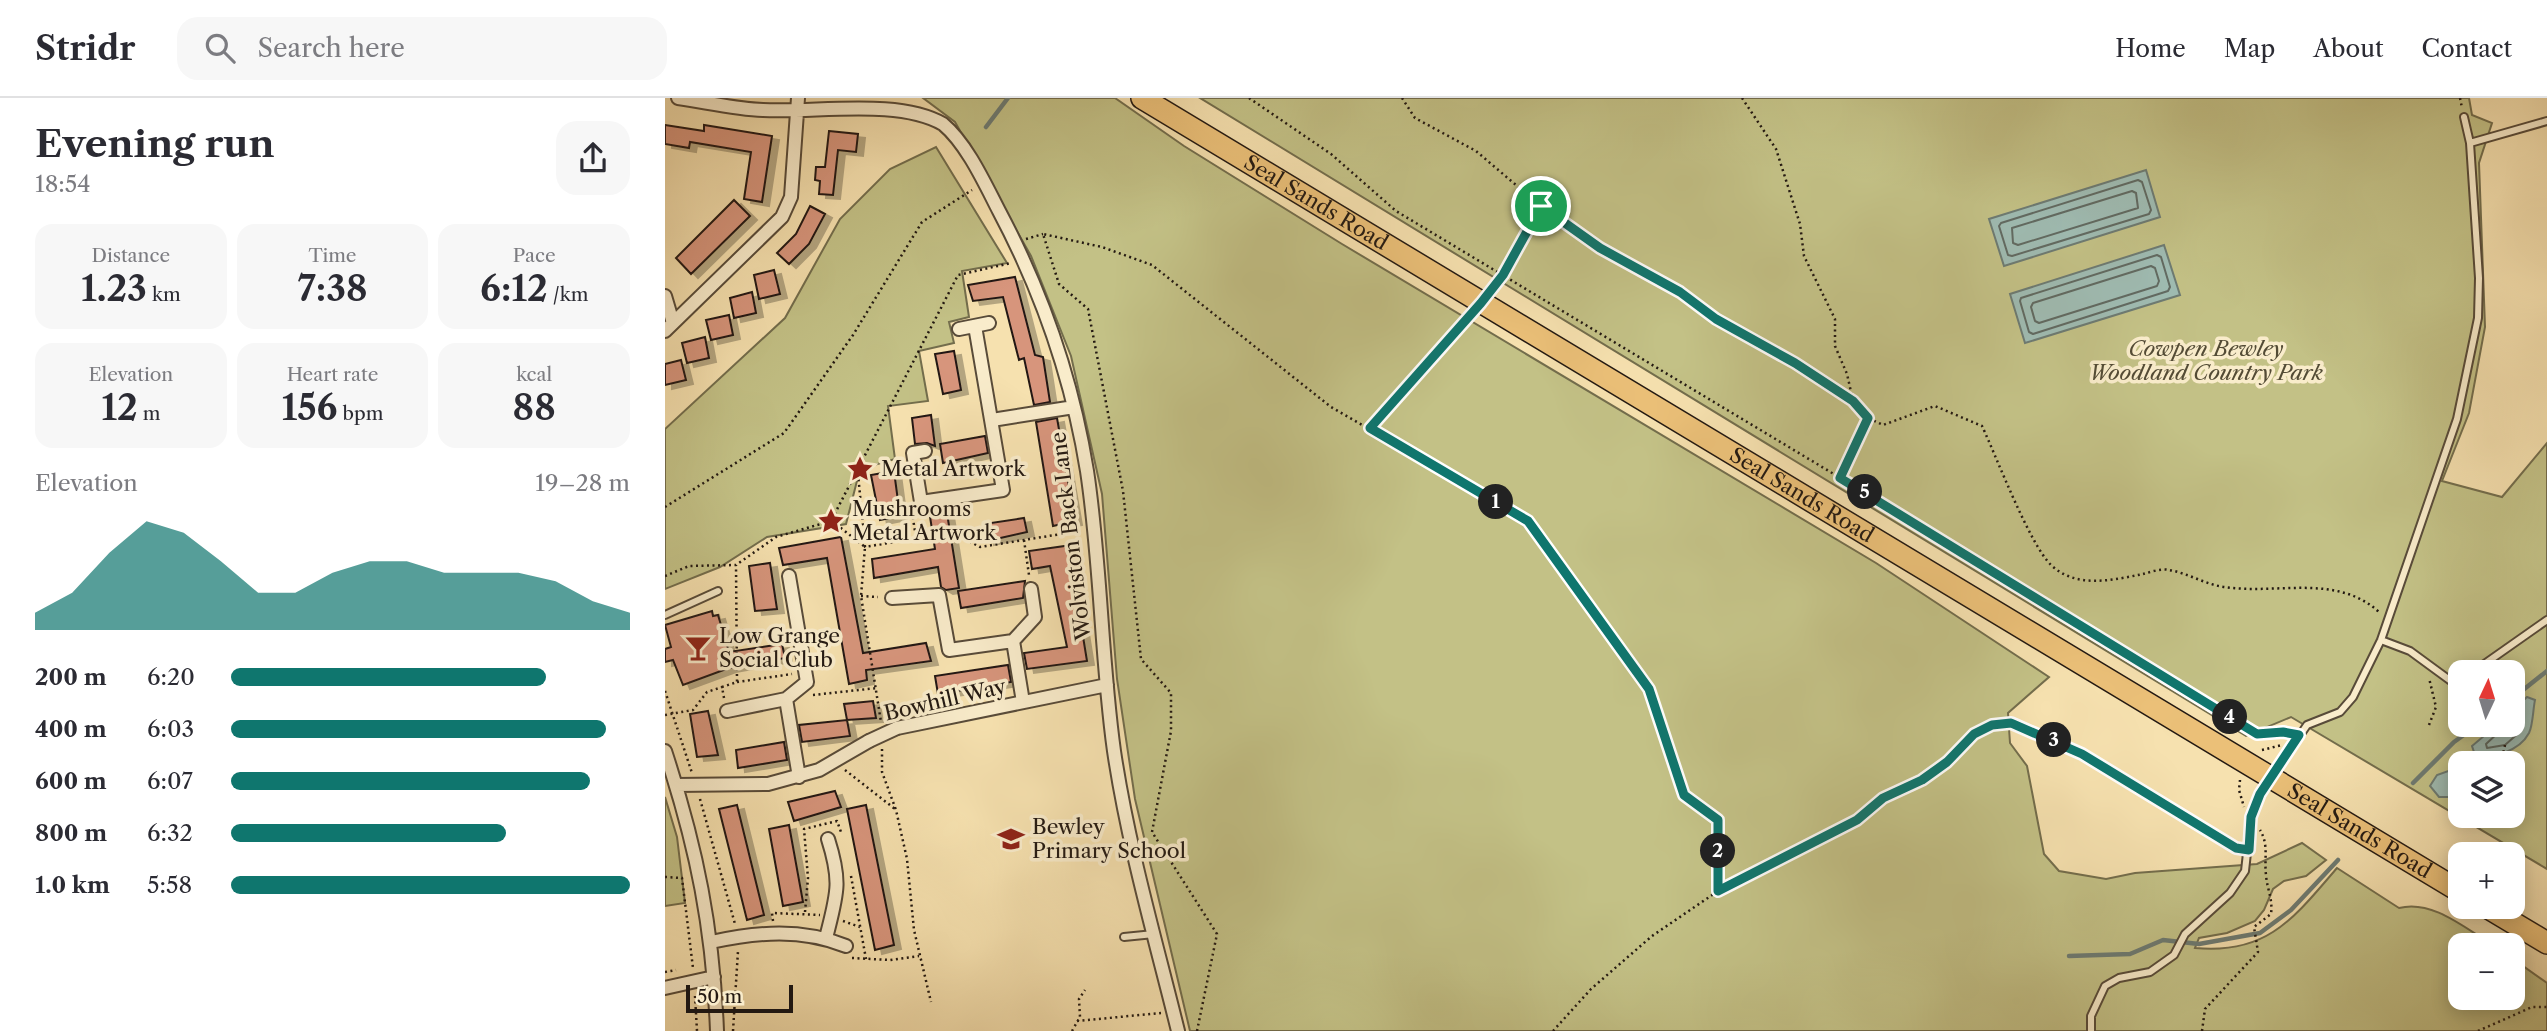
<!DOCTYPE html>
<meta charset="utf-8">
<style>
:root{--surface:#fff;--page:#f7f7f7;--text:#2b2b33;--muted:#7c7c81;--line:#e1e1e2;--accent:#0f766e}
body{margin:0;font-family:"Libre Caslon Text",serif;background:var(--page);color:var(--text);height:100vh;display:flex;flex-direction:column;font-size:26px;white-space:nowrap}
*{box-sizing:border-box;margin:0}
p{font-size:23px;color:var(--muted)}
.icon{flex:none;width:38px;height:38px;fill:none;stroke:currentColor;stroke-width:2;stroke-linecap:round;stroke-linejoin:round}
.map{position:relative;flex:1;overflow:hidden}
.sheet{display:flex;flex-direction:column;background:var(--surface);width:665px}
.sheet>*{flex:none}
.needle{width:46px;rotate:4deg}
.tools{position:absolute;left:1783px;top:562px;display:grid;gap:14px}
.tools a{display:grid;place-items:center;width:77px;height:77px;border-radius:14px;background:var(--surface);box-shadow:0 4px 18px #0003;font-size:35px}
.scale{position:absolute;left:21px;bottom:18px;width:107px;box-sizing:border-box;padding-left:7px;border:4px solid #231912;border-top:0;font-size:19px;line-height:24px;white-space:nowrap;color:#231912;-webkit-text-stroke:5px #f9eccb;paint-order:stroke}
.pin{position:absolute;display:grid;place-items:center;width:60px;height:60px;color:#fff;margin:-30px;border:4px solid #fff;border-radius:50%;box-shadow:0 2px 7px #0007}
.km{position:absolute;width:35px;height:35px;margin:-18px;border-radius:50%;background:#222;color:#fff;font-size:19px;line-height:35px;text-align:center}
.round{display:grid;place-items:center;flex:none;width:74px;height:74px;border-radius:21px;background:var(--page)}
.headline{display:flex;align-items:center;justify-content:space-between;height:119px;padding:0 35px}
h1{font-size:38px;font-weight:700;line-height:52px}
.metrics{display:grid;grid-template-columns:repeat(3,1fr);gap:10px;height:119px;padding:7px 35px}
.metrics div{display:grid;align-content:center;border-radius:18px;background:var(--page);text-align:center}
.metrics b{font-size:35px;font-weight:700}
.metrics small{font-size:19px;font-weight:400}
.metrics p{font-size:19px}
.chart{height:196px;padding:14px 35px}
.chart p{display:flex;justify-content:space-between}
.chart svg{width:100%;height:126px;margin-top:7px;fill:var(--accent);opacity:.7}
ul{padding:0 35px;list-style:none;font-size:23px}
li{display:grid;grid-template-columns:112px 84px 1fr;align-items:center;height:52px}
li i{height:18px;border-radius:9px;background:var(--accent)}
header{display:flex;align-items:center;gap:42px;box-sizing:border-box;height:98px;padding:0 35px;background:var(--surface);border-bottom:2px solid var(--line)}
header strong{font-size:33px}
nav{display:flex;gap:38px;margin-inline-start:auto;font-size:24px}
.search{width:490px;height:63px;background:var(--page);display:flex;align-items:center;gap:18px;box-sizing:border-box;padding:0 24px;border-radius:21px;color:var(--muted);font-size:26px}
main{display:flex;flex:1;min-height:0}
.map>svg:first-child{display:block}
.green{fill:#c3c186;stroke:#736d4c;stroke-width:2;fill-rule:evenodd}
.water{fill:#9fbcb3;stroke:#6d7b73;stroke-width:2}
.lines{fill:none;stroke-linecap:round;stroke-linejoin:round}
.shore{stroke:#616a62;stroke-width:2}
.stream{stroke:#6d7b73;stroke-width:4.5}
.building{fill:#d7957c;stroke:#231912;stroke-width:2;filter:url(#shadow)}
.service-casing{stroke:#584b39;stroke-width:10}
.minor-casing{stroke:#584b39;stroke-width:16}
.primary-casing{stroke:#231912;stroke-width:24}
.path{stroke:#231912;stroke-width:2.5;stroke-dasharray:2 3.5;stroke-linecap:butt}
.service{stroke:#f9eccb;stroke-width:6}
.minor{stroke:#f9eccb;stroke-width:12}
.primary{stroke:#ebc078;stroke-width:21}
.minor-bridge-casing{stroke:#584b39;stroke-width:16;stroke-linecap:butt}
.minor-bridge{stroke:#f9eccb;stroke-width:12}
.route-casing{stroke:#fff;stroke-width:14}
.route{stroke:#0f766e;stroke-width:9}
.labels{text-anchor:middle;stroke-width:7;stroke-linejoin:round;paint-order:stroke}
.street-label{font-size:21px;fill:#231912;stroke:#f9eccb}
.park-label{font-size:21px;font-style:italic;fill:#534b35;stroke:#f9eccb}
.poi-label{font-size:21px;fill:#231912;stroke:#f9eccb;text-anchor:start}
</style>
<header>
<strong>Stridr</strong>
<div class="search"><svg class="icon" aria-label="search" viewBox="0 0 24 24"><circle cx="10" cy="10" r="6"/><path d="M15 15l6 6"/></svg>Search here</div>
<nav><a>Home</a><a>Map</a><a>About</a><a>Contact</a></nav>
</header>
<main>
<section class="sheet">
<div class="headline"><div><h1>Evening run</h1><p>18:54</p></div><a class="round"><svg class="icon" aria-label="share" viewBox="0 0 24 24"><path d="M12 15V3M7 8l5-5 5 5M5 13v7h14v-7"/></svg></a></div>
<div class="metrics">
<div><p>Distance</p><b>1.23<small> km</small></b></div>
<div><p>Time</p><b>7:38</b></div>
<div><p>Pace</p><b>6:12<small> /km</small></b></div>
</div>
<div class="metrics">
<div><p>Elevation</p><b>12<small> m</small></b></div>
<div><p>Heart rate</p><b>156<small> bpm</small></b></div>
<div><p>kcal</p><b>88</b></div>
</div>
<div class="chart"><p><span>Elevation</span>19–28 m</p>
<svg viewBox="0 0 160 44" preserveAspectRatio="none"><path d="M0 44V38L10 31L20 17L30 6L40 10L50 20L60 31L70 31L80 24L90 20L100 20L110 24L120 24L130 24L140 27L150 34L160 38V44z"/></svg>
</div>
<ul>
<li><b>200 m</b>6:20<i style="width:79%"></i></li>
<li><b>400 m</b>6:03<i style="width:94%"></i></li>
<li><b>600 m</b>6:07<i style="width:90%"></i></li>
<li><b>800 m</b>6:32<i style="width:69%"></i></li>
<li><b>1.0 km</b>5:58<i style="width:100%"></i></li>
</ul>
</section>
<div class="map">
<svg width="1882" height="933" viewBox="0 0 1882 933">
<defs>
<filter id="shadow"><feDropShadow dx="7" dy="4" stdDeviation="0" flood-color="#0004"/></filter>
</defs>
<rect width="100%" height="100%" fill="#f6e1af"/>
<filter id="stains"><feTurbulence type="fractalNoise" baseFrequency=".00286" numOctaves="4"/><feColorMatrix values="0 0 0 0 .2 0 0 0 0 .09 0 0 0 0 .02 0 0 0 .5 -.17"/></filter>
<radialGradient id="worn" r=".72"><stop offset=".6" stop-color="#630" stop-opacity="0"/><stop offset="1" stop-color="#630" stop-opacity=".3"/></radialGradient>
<path class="green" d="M258,0h192l69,48 158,98 534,319 173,114 -41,36 2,30 17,23 17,88 15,17 47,8 29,-6 122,-9 45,-21 24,17 -20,16 -22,5 -11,8 -9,21 -9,11 -28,12 -28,5 -4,10c72,7 99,-30 142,-80l62,40c33,-9 67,21 94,37h-32v53h52v-39l34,24v48h-1357l-55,-232 -18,-120 -15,-185 -31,-138 -40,-100 -76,-134z
M535,0h1269l3,17 20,8 -13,40 6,164 -16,86 -27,68 60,16 45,-54v426l-256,-152 -45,19zM1796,574h52v52h-52zM1796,665h52v53h-52z
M271,49l71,116 -45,8 7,46 -20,5 5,21 -35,8 9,50 -40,5 7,53 -35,10 -14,55 -79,13 -47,30 -55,22v-160l120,-111 55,-99 50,-50z
M0,699l12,40 8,66 -20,3z"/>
<path class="water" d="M1481,72l14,47 -156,49 -15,-47z
M1499,147l16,50 -155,48 -15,-49z
M1862,599l8,3c-2,9 -2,25 -6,33 -9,17 -38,29 -55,19l-2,-6 25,-21 16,-1v-14z
M1786,672l8,4 1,12 -11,11h-10l-9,-11 7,-11z"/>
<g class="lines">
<path class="shore" d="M1473,82l4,2 9,28 -2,4 -137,42 -4,-1 -9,-29 2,-3z
M1467,93l4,2 2,15 -120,37 -5,-2 -1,-15z
M1492,157l4,2 9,30 -2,4 -135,43 -4,-2 -9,-31 1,-3z
M1486,168l4,2 4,13 -2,5 -118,37 -4,-2 -4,-14 2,-4z
M1836,626l-2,8 -13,12 1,4 18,-3 17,-15 2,-15h-11"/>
<path class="stream" d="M321,29l22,-29
M1848,600l34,-27
M1748,685l41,-41 25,-18
M1404,858l61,-2 33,-14 36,4 61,-11 31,-23 47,-50"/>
</g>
<path class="building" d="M0,27l39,6v-6l68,11 -10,66 -18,-3 7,-47 -61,-10 -1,6 -24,-4z
M164,33l29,3 -2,18 -18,-2 -5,45 -14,-1 1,-13 -5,-1 1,-13h9z
M69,102l16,16 -59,58 -15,-16z
M145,108l15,8 -16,30 -20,20 -12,-11 19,-19z
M109,172l6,24 -21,5 -5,-24z
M350,179l20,78 8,2 7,45 -16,3 -10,-47 -5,2 -16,-63 -30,4 -5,-16z
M87,194l4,21 -22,5 -4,-20z
M64,217l4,20 -22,5 -5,-20z
M40,239l4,21 -22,5 -5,-20z
M289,253l7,39 -18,4 -8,-40z
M16,262l5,20 -21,5v-21z
M266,317l4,31 -8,-3 -12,1 -3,-26z
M392,320l18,103 -22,5 -17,-104z
M320,338l3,17 -45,10 -3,-19z
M229,373l6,45 -20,4 -9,-45z
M281,409l13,81 -13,2 -5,-3 -3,-20 -64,11 -2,-19 63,-10 -6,-39z
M359,420l3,14 -40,9 -3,-17z
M176,439l22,116 63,-10 5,18 -65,9 1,10 -18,4 -22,-126 -44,7 -4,-17z
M407,447l2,17 -3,1 16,98 -60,8 -3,-16 43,-6 -17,-81 -18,3 -3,-18z
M105,465l7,46 -22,2 -6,-45z
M360,483l-2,17 -62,10 -3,-17z
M47,513l1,5 5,-1 11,37 53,-8 3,14 -56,10 -46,17 -10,-25 -8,2v-13l6,-2 -6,-22z
M343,567l3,17 -73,12 -3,-18z
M208,603l3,17 -29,2 -3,-16z
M43,613l10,44 -21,2 -7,-43z
M182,622l3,16 -48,6 -3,-17z
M119,644l3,18 -49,8 -2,-18z
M170,693l6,16 -47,14 -6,-19z
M72,707l27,110 -17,5 -28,-111z
M201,707l28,140 -19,5 -28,-141z
M124,727l14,77 -20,4 -14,-77z"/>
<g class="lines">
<g class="service-casing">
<path id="service" d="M1805,45l77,-22
M0,517l53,-24
M1716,542l29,11 45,33 6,-3
M1808,574l74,-52
M459,839l30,-3
M1426,933v-15l14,-30 14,-8 31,-6 24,-17 11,-21 45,-41 15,-22 6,-54 9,-23 47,-69 33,-13 13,-15 28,-57 76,-221 21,-101 1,-40 -9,-135 -6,-26"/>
</g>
<g class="minor-casing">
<path id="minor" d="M13,0c28,4 57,11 85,12 53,3 135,-12 180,14 24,20 42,60 56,87 44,83 73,167 88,260 14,92 14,187 27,280 14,94 41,187 64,280
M0,198l8,27
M294,231l30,-6
M0,233l117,-114 9,-20 7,-99
M327,322l82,-13
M260,353l-12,2 8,49 82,-12 -28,-164
M227,500l47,-3 10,55 64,-9 22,-24 -4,-28
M348,543l10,61
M121,601l13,78
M62,613l59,-12 21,-17 -18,-106
M232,630l210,-43
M0,653c32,97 48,178 52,280
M11,687l92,-1 51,-14 50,-29
M161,840c11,-44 16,-55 2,-99
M46,844c47,-10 90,-14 135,4
M0,890l49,-11"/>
</g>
<g class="primary-casing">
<g id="primary">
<path id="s1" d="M477,0l1319,794"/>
<path d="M1820,808l62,37"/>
</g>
</g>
<path class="path" d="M584,0l82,56 65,57 491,295 370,228 32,-1
M737,0l13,20 61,33 74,63 50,34 80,43 36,28 34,16 103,66
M1077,0l34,51 24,75 4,32 31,63v27l12,28 7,31 14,13 15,7 52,-19 47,20c15,32 47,117 69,139 25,24 62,15 92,9 8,-2 18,-6 26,-4 19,3 37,15 56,17 52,8 111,-14 154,25
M1795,0l2,10
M361,141l17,-5
M827,191l48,-82
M705,330l100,-112
M193,376l7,73 87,-15 28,15 100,-16
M1175,380l28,-60
M0,409l119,-74 69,-98 69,-113 50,-32
M247,414l4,26
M167,423l33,26 -4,49 20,126
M359,442l5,35
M0,478l24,-10 47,-1 40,-28 55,-16 127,-246 53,-12
M196,498l17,1
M72,584l55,-8
M0,593l27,82
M148,597l64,-7
M59,600l-2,-11 15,-5 -1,-117
M0,617l28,-5 14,-18 15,-5
M1764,627l7,-18 -7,-29
M217,651v23l14,38 11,49 7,71 17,72
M1597,652l20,-5
M1836,665l4,-18
M180,672l50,39
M1575,682l-1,10 5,17
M35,701l35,125
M186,778l15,83
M0,779l17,1 11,90
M140,814l3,-34 -4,-49 33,-8 4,11
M108,823l-1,-8 48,2
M178,823l17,6
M187,860l38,2 29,-4
M0,874l11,-2
M30,898l2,35
M412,923l84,-8
M68,933l5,-80
M407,933l8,-14 -1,-18 6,-9
M532,933l20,-97 -65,-102 19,-101v-38l-30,-34 -18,-168 -35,-182 -29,-25 -16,-50 59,13 50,18 179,142 197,114 121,168 35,106 34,25v71
M888,933l38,-42 61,-53 66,-45 139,-71 26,-22 39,-18 25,-18 27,-28 18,-9 19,-2 71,30 156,95
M1537,933l3,-22 53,-57 -4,-25 17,-13c2,-15 -4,-25 -5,-39 -2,-17 3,-30 -6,-45
M1813,933l54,-24h15"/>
<use href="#service" class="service"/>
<use href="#minor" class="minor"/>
<use href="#primary" class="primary"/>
<g class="minor-bridge-casing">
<path id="minor-bridge" d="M204,643l28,-13"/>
</g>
<use href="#minor-bridge" class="minor-bridge"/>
</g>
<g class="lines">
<g class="route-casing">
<path id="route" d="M876,108l59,42 80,44 36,27 79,44 58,38 15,17 -28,60 417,256 26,-2 16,3 -39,59 -9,23 -2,33 -13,-2 -154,-94 -71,-31 -19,2 -18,9 -27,28 -25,18 -39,18 -26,22 -139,71v-71l-34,-25 -35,-106 -121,-168 -158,-93 111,-125 22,-28z"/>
</g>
<use href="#route" class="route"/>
</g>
<defs>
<g id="sight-bare" transform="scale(2.1)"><path d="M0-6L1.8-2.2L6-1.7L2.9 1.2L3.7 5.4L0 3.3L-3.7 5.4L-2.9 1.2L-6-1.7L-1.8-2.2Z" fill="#8f2418" stroke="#f9eccb" stroke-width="2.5" paint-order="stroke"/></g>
<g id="bar-bare" transform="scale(2.1)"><path d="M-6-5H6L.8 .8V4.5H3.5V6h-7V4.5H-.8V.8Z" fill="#8f2418" stroke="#f9eccb" stroke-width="2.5" paint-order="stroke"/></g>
<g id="school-bare" transform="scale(2.1)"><path d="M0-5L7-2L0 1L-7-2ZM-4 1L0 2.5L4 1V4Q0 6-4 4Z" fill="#8f2418" stroke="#f9eccb" stroke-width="2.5" paint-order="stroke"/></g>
</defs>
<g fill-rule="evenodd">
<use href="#sight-bare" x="195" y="371"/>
<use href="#sight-bare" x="166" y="423"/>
<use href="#bar-bare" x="33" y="550"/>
<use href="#school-bare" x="346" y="741"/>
</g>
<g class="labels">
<g class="street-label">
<text dy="7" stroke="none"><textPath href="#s1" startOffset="203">Seal Sands Road</textPath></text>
<text dy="7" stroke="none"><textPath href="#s1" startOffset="770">Seal Sands Road</textPath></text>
<text transform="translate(406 438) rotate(-97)" y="7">Wolviston Back Lane</text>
<text transform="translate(280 602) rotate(-13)" y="7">Bowhill Way</text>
<text dy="7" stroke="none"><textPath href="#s1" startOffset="1421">Seal Sands Road</textPath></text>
</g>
<g class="park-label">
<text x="1541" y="258">Cowpen Bewley<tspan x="1541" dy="24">Woodland Country Park</tspan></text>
</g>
<g class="poi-label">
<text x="216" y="378">Metal Artwork</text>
<text x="187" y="418">Mushrooms<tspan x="187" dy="24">Metal Artwork</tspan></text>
<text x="54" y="545">Low Grange<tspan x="54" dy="24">Social Club</tspan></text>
<text x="367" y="736">Bewley<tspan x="367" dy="24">Primary School</tspan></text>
</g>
</g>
<rect width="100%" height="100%" filter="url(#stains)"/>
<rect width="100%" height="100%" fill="url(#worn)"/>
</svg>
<div class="tools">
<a><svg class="needle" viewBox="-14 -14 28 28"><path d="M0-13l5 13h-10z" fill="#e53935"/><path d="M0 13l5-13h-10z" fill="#7c7c81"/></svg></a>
<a><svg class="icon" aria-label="layers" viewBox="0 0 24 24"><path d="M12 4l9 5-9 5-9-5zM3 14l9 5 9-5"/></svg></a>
<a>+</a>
<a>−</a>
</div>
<div class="scale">50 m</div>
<div class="pin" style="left:876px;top:108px;background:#1e9e55"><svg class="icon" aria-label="arrive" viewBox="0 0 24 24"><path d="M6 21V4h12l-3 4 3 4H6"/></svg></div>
<b class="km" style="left:831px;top:404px">1</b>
<b class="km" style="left:1053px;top:753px">2</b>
<b class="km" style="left:1389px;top:642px">3</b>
<b class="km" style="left:1565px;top:619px">4</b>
<b class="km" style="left:1200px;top:394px">5</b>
</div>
</main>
